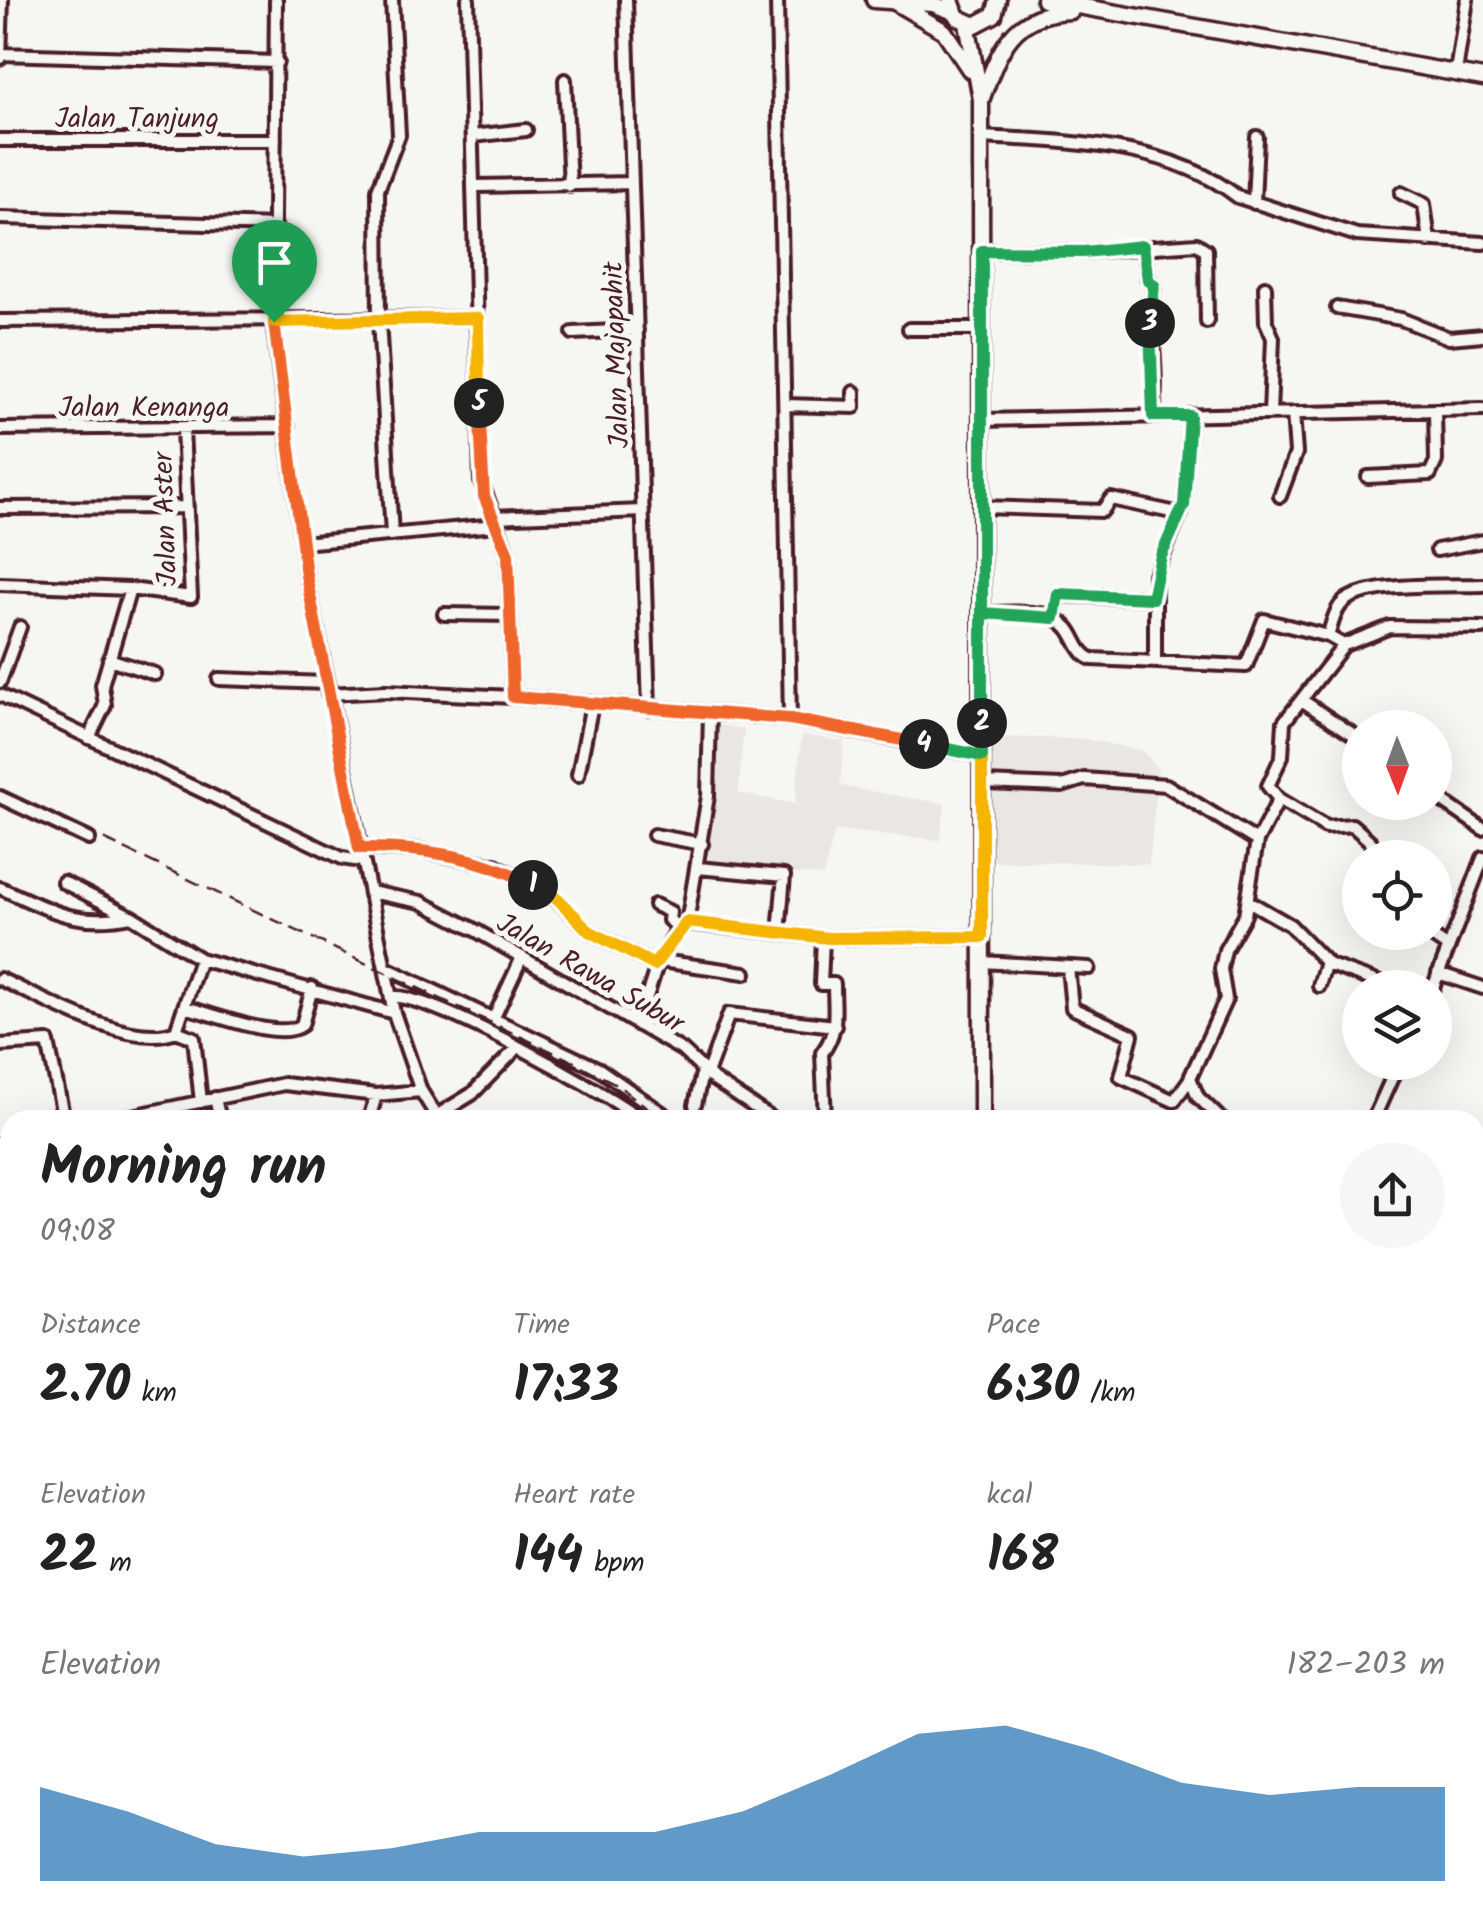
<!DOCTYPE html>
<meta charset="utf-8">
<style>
:root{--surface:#fff;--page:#f6f6f6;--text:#222;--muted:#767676;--accent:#1f6fb2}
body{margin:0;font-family:Kalam,sans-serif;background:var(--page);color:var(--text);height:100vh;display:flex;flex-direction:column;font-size:38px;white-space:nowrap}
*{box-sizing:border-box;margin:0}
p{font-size:32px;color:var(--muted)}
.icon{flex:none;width:55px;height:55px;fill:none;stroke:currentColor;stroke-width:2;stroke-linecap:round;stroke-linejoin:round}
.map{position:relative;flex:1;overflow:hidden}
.details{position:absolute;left:0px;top:1110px;width:1485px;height:812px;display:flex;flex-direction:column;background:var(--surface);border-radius:30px 30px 0 0;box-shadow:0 10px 40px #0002}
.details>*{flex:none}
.needle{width:65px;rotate:179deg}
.buttons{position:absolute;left:1342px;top:710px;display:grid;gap:20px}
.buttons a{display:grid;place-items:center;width:110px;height:110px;border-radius:50%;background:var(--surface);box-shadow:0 10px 40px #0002;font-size:50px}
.pin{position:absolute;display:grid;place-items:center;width:85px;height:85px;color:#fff;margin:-102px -42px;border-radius:50% 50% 50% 0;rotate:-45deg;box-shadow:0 0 10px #0007}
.pin .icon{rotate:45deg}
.km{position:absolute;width:50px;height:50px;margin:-25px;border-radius:50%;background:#222;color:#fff;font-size:28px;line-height:50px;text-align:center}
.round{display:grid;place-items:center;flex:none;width:105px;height:105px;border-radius:52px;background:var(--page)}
.headline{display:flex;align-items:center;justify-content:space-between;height:170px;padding:0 40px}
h1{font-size:55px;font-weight:700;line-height:75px}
.stats{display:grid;grid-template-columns:repeat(3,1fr);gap:15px;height:170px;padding:10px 40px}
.stats div{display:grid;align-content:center}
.stats b{font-size:50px;font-weight:700}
.stats small{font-size:28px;font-weight:400}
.stats p{font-size:28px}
.chart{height:280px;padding:20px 40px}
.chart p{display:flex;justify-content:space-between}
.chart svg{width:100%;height:180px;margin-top:10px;fill:var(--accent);opacity:.7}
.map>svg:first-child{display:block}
.built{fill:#e9e6e3}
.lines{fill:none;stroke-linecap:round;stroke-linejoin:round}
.minor-casing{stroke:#4a1f2b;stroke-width:18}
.major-casing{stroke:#4a1f2b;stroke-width:21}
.highway-casing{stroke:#4a1f2b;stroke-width:22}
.minor{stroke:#f6f6f2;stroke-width:10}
.major{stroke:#f6f6f2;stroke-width:14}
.highway{stroke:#f6f6f2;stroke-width:15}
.rail{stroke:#4a1f2b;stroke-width:2.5;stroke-dasharray:15 8;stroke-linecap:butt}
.split-1-casing{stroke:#fff;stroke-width:20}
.split-2-casing{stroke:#fff;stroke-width:20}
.split-3-casing{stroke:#fff;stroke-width:20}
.split-4-casing{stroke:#fff;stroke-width:20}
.split-5-casing{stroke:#fff;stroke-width:20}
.split-6-casing{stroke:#fff;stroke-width:20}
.split-1{stroke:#f0652b;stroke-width:12}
.split-2{stroke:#f5b400;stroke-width:12}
.split-3{stroke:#22a559;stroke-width:12}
.split-4{stroke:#22a559;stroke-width:12}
.split-5{stroke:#f0652b;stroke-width:12}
.split-6{stroke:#f5b400;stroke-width:12}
.labels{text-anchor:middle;stroke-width:10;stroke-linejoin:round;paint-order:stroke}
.street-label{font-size:28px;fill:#4a1f2b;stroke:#f6f6f2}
</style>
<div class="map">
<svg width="1483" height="1921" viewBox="0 0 1483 1921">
<rect width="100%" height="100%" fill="#f6f6f2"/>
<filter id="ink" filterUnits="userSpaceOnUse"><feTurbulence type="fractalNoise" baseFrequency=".01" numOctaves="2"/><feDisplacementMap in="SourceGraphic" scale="20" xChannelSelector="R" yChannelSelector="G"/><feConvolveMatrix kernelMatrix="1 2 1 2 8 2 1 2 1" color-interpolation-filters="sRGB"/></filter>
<g filter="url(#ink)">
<path class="built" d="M720,725l24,4 -6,64 57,11 7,-69 42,6 -4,45 105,18 -5,36 -105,-10 -12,46 -120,-11z
M988,737l96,2 59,12 15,19 -9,94 -162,-3z"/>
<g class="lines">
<g class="minor-casing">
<path id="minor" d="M276,0l-3,322 33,253 88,438 27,78 18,29
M468,0l13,481 27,73 5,143
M626,0l23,709
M777,0l13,719
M0,54l277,8
M0,58l2,-58
M1456,72l11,-72
M565,80l5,106
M473,136l53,-6
M981,137c85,5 187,5 257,60l119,38 126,8
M0,140h275
M476,186l156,-3
M1401,193l23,11 5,37
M1254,203l3,-66
M0,218l275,8
M1143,246l5,34 6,5c-6,44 5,88 -1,131
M981,251l102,1 114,-8 9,6 1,72
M1265,287l1,35 7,16 -3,76
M1337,308l64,11 48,19 34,-3
M0,321l478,-3
M909,329h73
M573,333l64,-3
M785,405l69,2v-15
M982,420l501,-11
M0,429l288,-3
M1368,477l62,-3 6,-13 -1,-51
M1280,496l16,-43 -3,-40
M982,507l120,4 9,-12 70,15
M0,508l187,-1
M493,517l150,-6
M392,535l-13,-215 -1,-130 21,-55 -7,-135
M302,543l194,-18
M1437,550l46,-9
M0,584l130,5 61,8 -8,-168
M982,613c26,1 67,-7 86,15 9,11 10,25 24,31l154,7 18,-46 64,16 16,9
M444,614l66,1
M1054,618l4,-23 94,3
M1328,636c4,-11 7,-29 18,-36 26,-18 104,-14 137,-15
M109,659l46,15
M1155,662v-87l29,-70 6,-90
M219,679l107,4
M0,682l20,-55
M328,694l58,-3 127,6 277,22 192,37
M0,695l342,163 19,3
M1303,701l57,38
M89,738l16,-33 -3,-20 28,-96
M578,775l14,-71
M984,783l78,3 22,-7 82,6 91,56
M1435,796l48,33
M0,797l89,42
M1279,799l47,28 26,-2 19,17 3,16
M654,835l48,9
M359,848l59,2 77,15 62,34 32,32 65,34 7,-4 84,12
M698,868l86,8 -5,57
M63,882l67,34
M0,888c51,22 74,39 131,28l69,43 194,54
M370,892l51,10 54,28 207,120 32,30 60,40
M1248,901l42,24 36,37 -7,24
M655,905l15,7 -1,8 11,8
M687,923l142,15 153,-1
M687,923l21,-127 2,-83
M1426,932l22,15
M823,938l-2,46h13c0,26 5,48 -12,69l3,67
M661,961l14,-28 12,-10
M982,962l107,6
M1327,964l67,24
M1068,967l4,41 60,27 -11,42 53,24 16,-22
M386,968l213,101 73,51
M1438,973l45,15
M0,979c42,19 131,71 176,52l24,-72
M1433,988l50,-130
M391,997c38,-5 214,95 251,123
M184,1007c28,6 96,35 118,18l10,-37
M496,1013l26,-56
M638,1025l19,-60
M176,1031l18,7 7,64
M0,1045l48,-3 16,78
M707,1074l22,-60 106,12
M215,1098l5,22
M695,1105l8,-36
M436,1116l36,-22 46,-47
M113,1120l171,-36 92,11 45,-4
M369,1120l7,-25
M1222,1120l-24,-23 -8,-19 36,-79 -5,-30 4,-19 20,-35 12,-74 22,-42 -11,-13 14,-30 2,-34 60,-77 46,-18 93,1
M1373,1120l26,-58
M0,1145l10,-2
M0,1275l10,-2
M1475,1300l8,3
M2,1329l8,32
M1475,1339l8,3
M1475,1407l8,2
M0,1421l10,-3
M1475,1468l8,3
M0,1499l10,-49
M1475,1794l8,2
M0,1826l10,-1
M0,1869l10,-1
M0,1894l10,-1
M39,1912l2,9
M457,1921l2,-9
M639,1921l2,-9
M772,1921l2,-9
M1423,1921l3,-9
M1481,1921l2,-4"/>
</g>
<g class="major-casing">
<path id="major" d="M874,0l59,4 21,8
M891,0l53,31 26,39
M951,0l6,17 18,8 19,-10 4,-15
M1044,0l439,78
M967,23l14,76 1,1021
M982,98c17,-48 31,-86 89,-87
M1475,1630l8,3
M946,1921l2,-9"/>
</g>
<g class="highway-casing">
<path id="highway" d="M1475,1243l8,-19
M1291,1912l8,9
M1218,1921l3,-9
M1235,1921l3,-9"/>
</g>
<use href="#minor" class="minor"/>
<use href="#major" class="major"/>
<use href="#highway" class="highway"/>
<path class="rail" d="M0,790l574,272 42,22 48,36
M750,1921l2,-9"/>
</g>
</g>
<g class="lines" filter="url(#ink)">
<g class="split-1-casing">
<path id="split-1" d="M274,322l32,253 53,273c60,-1 121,7 174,37"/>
</g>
<g class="split-2-casing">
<path id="split-2" d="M533,885l25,14 31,32 65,34 33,-43 142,16 153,-1v-214"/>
</g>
<g class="split-3-casing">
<path id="split-3" d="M982,723v-472l101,1 60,-6 5,34 6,5 -4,38"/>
</g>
<g class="split-4-casing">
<path id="split-4" d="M924,744l58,12v-143l72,5 4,-24 94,4 9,-42 23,-51 6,-89h-37l-3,-93"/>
</g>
<g class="split-5-casing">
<path id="split-5" d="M479,403l5,93 24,58 5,143 277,22 134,25"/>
</g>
<g class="split-6-casing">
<path id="split-6" d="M274,322l204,-4 1,85"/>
</g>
<use href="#split-1" class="split-1"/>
<use href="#split-2" class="split-2"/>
<use href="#split-3" class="split-3"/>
<use href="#split-4" class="split-4"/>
<use href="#split-5" class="split-5"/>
<use href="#split-6" class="split-6"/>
</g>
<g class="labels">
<g class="street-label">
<text x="137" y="127">Jalan Tanjung</text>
<text transform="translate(615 355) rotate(-92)" y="10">Jalan Majapahit</text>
<text x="144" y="416">Jalan Kenanga</text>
<text transform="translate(164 519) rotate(-92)" y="10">Jalan Aster</text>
<text transform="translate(591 972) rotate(30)" y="10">Jalan Rawa Subur</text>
</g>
</g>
</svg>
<div class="buttons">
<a><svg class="needle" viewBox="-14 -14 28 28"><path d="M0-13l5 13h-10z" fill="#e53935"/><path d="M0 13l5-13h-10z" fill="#767676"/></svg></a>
<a><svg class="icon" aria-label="locate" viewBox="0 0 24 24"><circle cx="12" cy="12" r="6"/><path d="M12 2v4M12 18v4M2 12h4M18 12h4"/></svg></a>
<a><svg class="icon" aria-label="layers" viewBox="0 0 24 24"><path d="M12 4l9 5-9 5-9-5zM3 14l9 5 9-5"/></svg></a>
</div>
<div class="pin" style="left:274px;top:322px;background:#1e9e55"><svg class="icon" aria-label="arrive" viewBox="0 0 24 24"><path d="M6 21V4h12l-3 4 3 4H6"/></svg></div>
<b class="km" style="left:533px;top:885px">1</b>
<b class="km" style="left:982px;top:723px">2</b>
<b class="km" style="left:1150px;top:323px">3</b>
<b class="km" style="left:924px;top:744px">4</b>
<b class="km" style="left:479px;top:403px">5</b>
<section class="details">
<div class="headline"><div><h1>Morning run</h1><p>09:08</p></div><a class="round"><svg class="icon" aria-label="share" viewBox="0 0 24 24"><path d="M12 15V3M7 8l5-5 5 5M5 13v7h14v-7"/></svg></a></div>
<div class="stats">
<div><p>Distance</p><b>2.70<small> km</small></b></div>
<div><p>Time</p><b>17:33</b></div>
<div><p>Pace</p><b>6:30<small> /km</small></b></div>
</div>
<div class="stats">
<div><p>Elevation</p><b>22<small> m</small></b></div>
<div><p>Heart rate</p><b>144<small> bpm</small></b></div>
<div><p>kcal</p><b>168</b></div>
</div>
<div class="chart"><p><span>Elevation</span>182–203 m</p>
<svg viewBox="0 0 160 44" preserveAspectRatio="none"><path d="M0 44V21L10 27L20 35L30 38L40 36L50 32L60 32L70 32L80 27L90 18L100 8L110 6L120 12L130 20L140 23L150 21L160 21V44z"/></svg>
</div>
</section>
</div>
